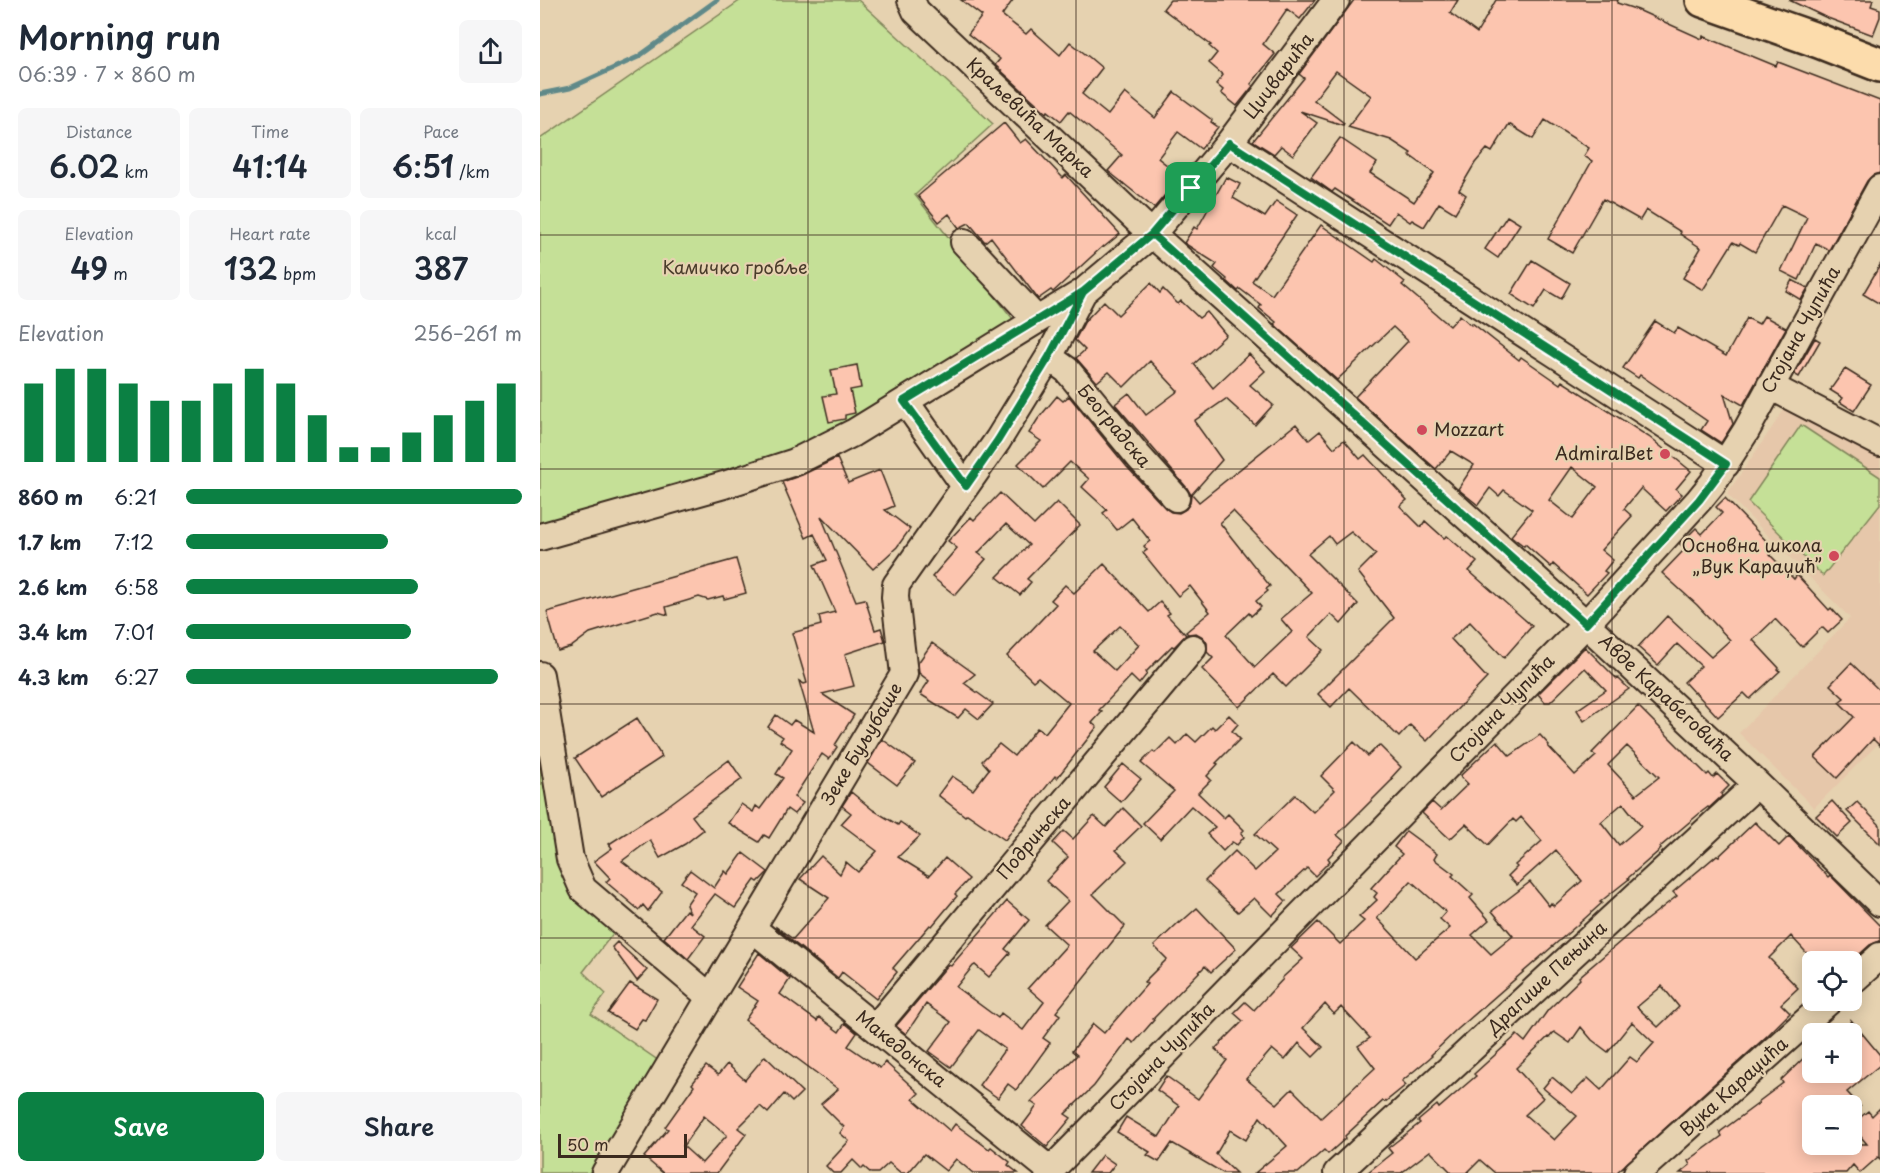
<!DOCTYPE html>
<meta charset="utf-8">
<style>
:root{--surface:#fff;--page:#f6f6f7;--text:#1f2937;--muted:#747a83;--accent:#0b8043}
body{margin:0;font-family:"Playpen Sans",sans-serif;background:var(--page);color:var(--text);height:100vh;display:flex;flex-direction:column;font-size:22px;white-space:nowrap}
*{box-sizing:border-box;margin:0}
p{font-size:20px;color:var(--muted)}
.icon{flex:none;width:33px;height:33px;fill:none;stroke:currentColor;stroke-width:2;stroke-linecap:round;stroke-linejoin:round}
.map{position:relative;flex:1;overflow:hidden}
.details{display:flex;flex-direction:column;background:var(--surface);width:540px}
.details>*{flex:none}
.controls{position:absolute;left:1262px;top:951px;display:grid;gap:12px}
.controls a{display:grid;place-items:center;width:60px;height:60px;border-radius:9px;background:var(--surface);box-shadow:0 3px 15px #0003;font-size:30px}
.scale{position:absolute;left:18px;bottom:15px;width:129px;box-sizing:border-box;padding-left:6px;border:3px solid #3b2a1e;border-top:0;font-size:16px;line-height:21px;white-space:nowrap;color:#3b2a1e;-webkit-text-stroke:4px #e6d2b0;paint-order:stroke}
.pin{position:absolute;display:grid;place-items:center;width:51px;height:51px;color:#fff;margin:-26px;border-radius:12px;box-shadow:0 3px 9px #0006}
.round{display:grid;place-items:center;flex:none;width:63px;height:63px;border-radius:9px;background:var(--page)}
.headline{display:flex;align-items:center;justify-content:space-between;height:102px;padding:0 18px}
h1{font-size:33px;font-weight:600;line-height:45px}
.figures{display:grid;grid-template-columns:repeat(3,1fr);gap:9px;height:102px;padding:6px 18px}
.figures div{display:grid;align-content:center;border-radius:9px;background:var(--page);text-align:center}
.figures b{font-size:30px;font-weight:600}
.figures small{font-size:16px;font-weight:400}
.figures p{font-size:16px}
.chart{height:168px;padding:12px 18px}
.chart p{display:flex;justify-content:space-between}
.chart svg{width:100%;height:108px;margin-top:6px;stroke:var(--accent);stroke-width:6}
.cta{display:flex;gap:12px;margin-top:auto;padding:12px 18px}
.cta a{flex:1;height:69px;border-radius:9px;background:var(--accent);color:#fff;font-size:24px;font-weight:600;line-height:69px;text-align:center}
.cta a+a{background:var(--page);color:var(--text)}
ul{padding:0 18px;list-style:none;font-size:20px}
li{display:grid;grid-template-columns:96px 72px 1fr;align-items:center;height:45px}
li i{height:15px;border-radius:8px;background:var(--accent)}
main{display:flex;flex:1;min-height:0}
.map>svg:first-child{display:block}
.built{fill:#e6c7aa}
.green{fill:#c5e097;stroke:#80855a;stroke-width:1.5}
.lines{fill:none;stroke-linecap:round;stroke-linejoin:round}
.stream{stroke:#5f8989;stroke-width:5}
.building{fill:#fcc5af;stroke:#3b2a1e;stroke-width:1.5;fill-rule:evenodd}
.minor-casing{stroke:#3b2a1e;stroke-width:30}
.major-casing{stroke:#3b2a1e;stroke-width:38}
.minor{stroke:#e6d2b0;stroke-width:26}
.major{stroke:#fcdcac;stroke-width:33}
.route-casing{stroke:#fff;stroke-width:12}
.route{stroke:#0b8043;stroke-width:8}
.grid{fill:none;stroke:#3b2a1e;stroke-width:1.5;stroke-opacity:0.55}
.poi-dot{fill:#d1495b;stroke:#e6d2b0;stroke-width:2}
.labels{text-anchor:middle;stroke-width:4.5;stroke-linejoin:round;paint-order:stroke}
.street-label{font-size:18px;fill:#3b2a1e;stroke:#e6d2b0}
.park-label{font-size:18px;fill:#493c2a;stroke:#e6d2b0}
.poi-label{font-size:18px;fill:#3b2a1e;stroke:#e6d2b0;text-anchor:end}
</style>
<main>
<section class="details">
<div class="headline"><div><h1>Morning run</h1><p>06:39 · 7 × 860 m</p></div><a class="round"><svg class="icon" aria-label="share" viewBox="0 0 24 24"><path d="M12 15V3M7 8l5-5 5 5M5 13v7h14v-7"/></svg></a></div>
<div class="figures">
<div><p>Distance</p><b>6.02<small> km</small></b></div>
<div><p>Time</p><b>41:14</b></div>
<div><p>Pace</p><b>6:51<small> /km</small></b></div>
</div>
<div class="figures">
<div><p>Elevation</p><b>49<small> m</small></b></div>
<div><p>Heart rate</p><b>132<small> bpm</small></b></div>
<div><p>kcal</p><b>387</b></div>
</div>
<div class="chart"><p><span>Elevation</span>256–261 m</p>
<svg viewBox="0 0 160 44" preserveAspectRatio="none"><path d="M5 44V12M15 44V6M25 44V6M35 44V12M45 44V19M55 44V19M65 44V12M75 44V6M85 44V12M95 44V25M105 44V38M115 44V38M125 44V32M135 44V25M145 44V19M155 44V12"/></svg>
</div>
<ul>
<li><b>860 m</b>6:21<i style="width:100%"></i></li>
<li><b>1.7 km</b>7:12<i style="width:60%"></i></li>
<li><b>2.6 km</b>6:58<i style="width:69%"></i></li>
<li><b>3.4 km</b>7:01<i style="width:67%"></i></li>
<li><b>4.3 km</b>6:27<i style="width:93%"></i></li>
</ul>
<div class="cta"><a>Save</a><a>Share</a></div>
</section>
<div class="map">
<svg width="1340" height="1173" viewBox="0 0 1340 1173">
<rect width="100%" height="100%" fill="#e6d2b0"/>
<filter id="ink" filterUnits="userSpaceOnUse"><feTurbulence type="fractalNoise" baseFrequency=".0167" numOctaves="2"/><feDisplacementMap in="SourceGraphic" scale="12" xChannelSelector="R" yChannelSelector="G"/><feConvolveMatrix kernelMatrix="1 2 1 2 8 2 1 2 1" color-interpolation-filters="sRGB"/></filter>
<g filter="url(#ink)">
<path class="built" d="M1248,404l92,48v290l-66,66 -75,-75 111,-115 -123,-124z"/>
<path class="green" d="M201,0h117l135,124 -78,71 109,138 -223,120 -261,80v-394z
M1261,425l79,52v27l-57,72 -75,-74z
M13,760l30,129 -5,14 37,28 -32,41 23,22 -15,20 68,47 -70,112h-49v-410z"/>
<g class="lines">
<path class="stream" d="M0,94l30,-6 68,-31 79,-57"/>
</g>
<path class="building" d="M421,0h52l-11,15 24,19 5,-5 29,26 10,-13 19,15 13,11 -20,26 26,21 17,-22 30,25 19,-26 38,28 -1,2 7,5 -17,22 -23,-17 -20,26 23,18 -27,32 -46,-37 14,-16 -53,-44 -8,10 -13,-10 -1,2 -52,-48 5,-6 -32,-25 14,-18z
M630,0h145l-15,19 -13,-10 -24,35 12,10 -24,30 2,2 -16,20 -16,-13 2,-3 -7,-6 7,-9 -14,-12 8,-10 -8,-7 2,-1 -48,-36z
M814,0h104l-8,13 27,20 19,-33h122l-1,3 21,7 64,29 1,-3 73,30 2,-4 102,39v72l-7,2 -6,6 -38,69 -13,-7 -17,37 -18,-9 26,-54 -25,-12 -27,47 -15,-9 -1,2 -6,-3 -30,48 -20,-12 18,-30 -21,-14 1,-2 -35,-22 -6,10 -37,-21 -31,54 -24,-14 44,-78 -8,-5 5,-8 -44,-28 -12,19 -24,-15 -17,28 -5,-3 -12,14 -16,27 7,5 -11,18 -16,-10 -15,24 -12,-7 -2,2 -14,-10 -8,12 -53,-35 -3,3 -21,-15 29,-39 37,25 -7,10 44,29 20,-29 -25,-18 2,-2 -20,-13 -43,-13 23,-31 -35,-25 -22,29 30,23 -1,2 -43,-14 17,12 -24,32 -12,-9 -7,8 -21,-13 51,-63 -5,-4z
M1249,0h84l-2,6 9,3v8l-7,18 -48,-18z
M464,123l16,20 6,-4 37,39 3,-3 54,59 -16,13 -1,-1 -50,46 -2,-2 -13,9 -47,-62 -6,5 -16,-19 -10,5 -10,-14 -10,8 -21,-26z
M686,177l14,7 -7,14 32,19 11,-16 21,14 -45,66 20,14 49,-70 53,37 2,-3 29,23 -3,3 48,41 10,-11 11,10 1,-2 47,37 2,-3 39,27 2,-3 87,56 42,34 -15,18 6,5 -16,17 -25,-23 -17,21 8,7 -31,34 12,10 -9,11 3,2 -20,21 -34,-30 -2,3 -26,-23 -1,2 -13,-10 21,-26 -28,-20 -5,6 -9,-8 -12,17 -20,-16 16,-24 -23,-14 -15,18 -81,-72 53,-56 -15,-14 -56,53 -63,-56 2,-2 -17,-14 2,-3 -21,-16 -2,2 -12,-11 1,-1 -13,-11 3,-4 -33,-21 10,-16 3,2zM1032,467l25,20 -24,32 -24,-19z
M967,216l13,8 -22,34 -13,-9z
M992,260l38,23 -9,16 -15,-9 -12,19 -23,-15z
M1340,265v39l-17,-10z
M1252,280l16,8 -7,12 -15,-9z
M611,283l9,10 3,-4 15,15 3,-3 18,17 8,-6 19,23 -32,29 19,24 36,-34 16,17 -15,14 23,20 -18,20 -29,-26 -32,22 28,39 -30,34 7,8 97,-78 13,16 11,-9 14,17 10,-8 16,19 5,-4 42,45 -7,6 21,21 4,-6 19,17 3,-2 30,26 -8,9 63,55 -28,32 -34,-36 -19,17 36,39 -60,63 -17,-16 -11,12 -50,-49 -18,19 -13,-13 76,-76 -36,-46 18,-18 -25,-22 -16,12 -6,-8 -21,18 50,50 -17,20 -10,-10 -22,23 14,13 -37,37 -13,-13 -34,33 -37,-38 11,-11 -6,-6v-9l-4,-6 -7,-4 -8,1 -2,-2 24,-20 -20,-26 -12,10 -35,-43 4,-3 -3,-4 6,-5 -18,-23 -15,12 -14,-17 4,-3 -25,-23 7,-8 -19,-17 -27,27 -25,-25 23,-23 -12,-8 9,-14 19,-23 6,5 6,-5 58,71 38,41 6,4 8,1 7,-4 4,-6 1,-8 -4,-7 -72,-84 14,-11 17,22 32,-24 -28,-30 -26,26 -15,-15 -12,10 -21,-24 9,-8 -10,-10 10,-19 19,-20 14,14zM693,511l79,82 -31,26 11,13 -37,35 -29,-32 23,-22 2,3 10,-9 -5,-6 12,-10 -2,-2 4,-3 -50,-63z
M1224,316l22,12 -43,77 -19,-11 9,30 -12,19 -20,-13 6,-9 -67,-46 -2,3 -15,-10 32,-47 19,12 4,-5 48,28 21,-38 12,6z
M1275,338l5,3 -21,36 -5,-3z
M317,365l4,23 -11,2 5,23 -10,2v4l-16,3 -6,-26 13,-2 -5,-24z
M1305,369l26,16 -17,26 -14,-9 3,-4 -13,-8z
M297,458l11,25 32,-13 14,36 -9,4 25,19 -13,18 -24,22 -52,-53 35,85 9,-2 10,31 6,-2 4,13 -40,13 9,32 -32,8 32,21 -19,30 2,2 -8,12 -7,-5 -28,43 9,6 -9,11 -7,-5 -18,29 -5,-3 -5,7 -31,-19 13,-19 12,8 3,-6 4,3 23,-31 -7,-4 16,-25 -12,-8 3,-4 -15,-10 8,-12 14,10 4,-5 20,12 -15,-51 5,3 3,-1 -15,-50 29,-8 -2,-9 16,-4 -21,-47 13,-5 -13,-26 -8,4 -24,-56 20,-7z
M460,493l34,32 23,-23 23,23 -53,54 4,3 -11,13 -23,-18 32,-32 -23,-21 -28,29 8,6 -31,36 -23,-18 25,-29 -9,-7 23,-24 3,3z
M1185,498l50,52 -5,5 24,24 3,-4 32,35 2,-2 11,12 -14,13 -6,-6 -20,20 -27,-28 -22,21 26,28 -1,2 2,1 -30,28 -6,-6 -26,24 -23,-25 -1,1 -10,-11 17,-16 -24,-22 -19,21 -20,-18 29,-31 44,41 19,-17 -33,-35 -35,-32 23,-24 -5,-5 16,-16 6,6 20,-21 -6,-6z
M196,559l10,34 -22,6 -1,-3 -15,4 -9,-3 -33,10 2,8 -10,-3 -68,21 -19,14 -13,4 -11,-39z
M564,564l45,48 11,-10 10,11 -3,2 19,20 -12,12 -2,-1 -26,26 1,2 -8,10 -8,-8 -32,34 3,2 -10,11 5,4 -40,51 -2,-2 -33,41 -17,23 -38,-26 -2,2 -27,-21 14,-19 21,14 16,-21 -7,-8 17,-17 15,12 23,-28 8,5 24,-30 -31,-26 -5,4 -26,-25 49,-52 -5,-4 14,-15 9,8zM580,626l19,19 -24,26 -22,-20z
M392,643l43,31 -11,9 29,21 -14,15 -13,-10 -8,9 -38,-24 9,-13 -10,-8 -1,-10z
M1045,647l32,32 1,-1 11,11 -45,32 -7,-11 29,-20 -21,-22 -35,34h-5l-7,-8z
M1311,663l29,28v55l-7,-7 -36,39 -22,-21 39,-40 -15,-15 5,-4 -14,-13z
M1098,706l69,69 2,-2 4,5 4,-4 12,12 -8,8 1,2 -13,12 -1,-1 -8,6 -40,34 1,2 -33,29 1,1 -29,23 2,1 -19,17 -125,109 -27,26 1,1 -30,25 4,4 -21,17 -2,-1 -38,35 1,2 -18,16 -4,-4 -26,23h-43l32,-27 -27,-29 -14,23 -16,-10 -14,24 20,19h-13l-51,-30 -13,19 -12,-7 3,-3 -33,-20 9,-15 33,20 20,-31 -22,-16 9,-14 32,23 29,-39 -12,-11 28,-28 -9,-8 11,-11 9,8 29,-31 -1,-1 21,-19 -12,-11 27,-26 22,22 24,-23 -5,-4 18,-17 -3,-3 3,-4 -6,-5 31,-34 -8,-7 12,-16 31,23 -3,5 20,15 -2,2 21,19 -3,3 19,22 -17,15 19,19 22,-18 -21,-25 38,-29 19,24 2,-3 3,3 28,-25 -26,-31 -39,35 -9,-9 9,-9 -2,-2 27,-24 -21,-24 -5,5 -3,-3 -25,26 -22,-21 -16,15 -28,-26 10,-11 9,8 27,-26 -8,-8 37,-35 13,15 30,-21 9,10 -1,1 27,29 21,-19 -4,-3zM1087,746l32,31 -23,18 -28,-30zM1083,803l18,23 -22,19 -18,-23zM871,881l35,31 -6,7 10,9 -35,30 -38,-40zM785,1004l9,10 7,-7 29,31 -12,8 17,22 -54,50 -29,-29 -15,15 -31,-25 26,-30 13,11 14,-17 14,14 10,-10 -20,-19z
M689,715l9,9 -6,7 8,8 -24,24 2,1 -11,12 4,4 -13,13 26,25 4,-4 16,16 -3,3 3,4 -7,8 -5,-3 -9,9 -16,-17 8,-7 -24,-21 -31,33 -17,-16 31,-32 -33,-28 12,-12 2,2 15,-15 7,7 10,-11 9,8 16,-16 3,3z
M97,718l25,39 -61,40 -26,-39z
M342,739l33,24 -18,22 -29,-22z
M814,742l14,14 11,-11 22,22 -10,11 2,1 -56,56 7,6 -16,17 2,3 -15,15 -8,-8 -28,26 7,7 -14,15 -18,-18 -16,14 -33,-31 30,-30 20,20 20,-19 -20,-18 40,-39 18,17 22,-22 -14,-14z
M189,760l13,19 -50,37 11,14 -18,14 -25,14 -10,-18 -28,21 40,31 -14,19 -5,-6 -4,5 -33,-28 4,-4 -16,-17 18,-13 -3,-4 53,-34z
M583,764l18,15 -20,23 -17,-15z
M311,792l22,18 25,15 2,-3 20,14 -22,21 31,19 16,-18 24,21 -14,15 2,2 -25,30 -2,-1 -37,43 4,4 -21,27 -34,-27 -4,6 -62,-50v-1l17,12 36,-41 -29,-19 21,-23 19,18 6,-12 12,10 19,-21 -36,-27 10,-11 -9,-7z
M1292,801l20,22 -15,14 -21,-21z
M1317,802l23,23v19l-33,-33z
M583,808l18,18 -25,24 11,11 -34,33 32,32 -69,86 4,3 -17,23 7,5 -34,47 -8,-6 -10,14 -19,-13 26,-36 -26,-19 -28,37 -22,-16 22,-29 -25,-18 -20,30 -10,-8 52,-61 3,1 56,-65 22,19 -24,29 5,4 -21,24 -14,-12 -2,1 -17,21 42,31 3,-5 22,17 21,-28 -16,-14 39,-43 -22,-20 23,-24 -22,-20 22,-24 -15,-14 11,-12 9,8 21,-23 12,11z
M1215,822l24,24 10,-10 39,41 2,-2 50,51v15l-10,4 -19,17h-36l-24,-26 -22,22 29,30 -17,16 9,9 -22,22 -152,138h-121l-15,-13 -13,13h-15l-22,-22 -29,22h-34l25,-20 -4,-5 32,-25 -2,-2 19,-16 2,3 23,-20 14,-12 -2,-2 43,-39 8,7 23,-32 32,-31 -1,-2 62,-53 36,-28 -4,-4 44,-37 2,1zM1122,986l17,21 -21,20 -21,-20zM1092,1022l22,21 -17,19 -7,-5 -29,33 -13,-12 -16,16 -20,-17 -9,11 34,28 -23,24 -29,-25 18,-17 -27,-30 32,-31 1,1 5,-6 16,11 11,-16 11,13 16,12z
M203,853l25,19 -10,10 -3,-2 -20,28 -20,-14 -24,31 14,11 -17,23 -24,-21 22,-28 4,3 -4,-8 9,-13 -14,-10 9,-12 24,18 11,-17 3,3z
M657,908l39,41 -25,23 -6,-6 -52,53 1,1 -20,23 -5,-4 -35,47 -29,28 6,4 -24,29 -25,-21 15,-20 -6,-4 46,-47 -5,-4 21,-27 11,9 43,-49 -3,-2 23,-23 -13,-13 25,-24 1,1z
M77,942l30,28 -10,11 -25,-34z
M219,953l31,26 -10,15 37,27 2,-4 20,15 6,-9 12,10 -9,13 32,22 5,-6 34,31 -6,6 37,32 5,-7 34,25 2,-2 19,15 -2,3 10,8h-45l-17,-14 -10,12 -22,-17 -16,19h-7l-12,-10 -11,10h-7l-7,-6 -2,2 -9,-9 -12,13h-8l-7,-7 23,-25 -9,-8 4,-6 -23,-23 17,-15 -93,-69 13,-19 -21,-14z
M90,983l27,16 -12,21 -3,-1 -7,10 -27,-16z
M1311,1020l29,35v10l-33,27 13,14h-48v38h55l-16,-19 17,-14 4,5 8,-8v51l-2,-2 -18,16 -7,-8 -7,8h-166l10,-8 -2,-4 34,-25 -2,-4 39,-29 -1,-1 25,-19 -2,-3 31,-30v22h39z
M225,1056l37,36 -10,10 -8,-8 -16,19 -8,-7 -22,22 8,6 -29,39h-54l-19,-16 24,-28 -3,-2 29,-41 -2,-2 14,-18 12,9 9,-11 18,16zM164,1116l23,19 -25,28 -19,-17z
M562,1155l13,9 -7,9h-20z"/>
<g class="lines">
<g class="minor-casing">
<path id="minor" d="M371,0l5,11 236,223 434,390 171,160 123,119
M689,143l497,321
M424,242l73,78
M509,357l18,13 72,87 37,41
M1230,386l110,57
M365,401l60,85
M0,537l184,-52 71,-23 58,-29 230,-141
M0,675l30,184 13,30 127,108
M212,928l298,242
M1311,982l29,-26
M335,1028l318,-380
M65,1173l299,-499 -9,-77 1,-12 102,-145 51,-83 34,-65 69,-58 77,-91 107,-143
M508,1173l538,-549 113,-124 13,-16 34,-53 134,-243
M797,1173l420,-389
M1097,1173l193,-173"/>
</g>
<g class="major-casing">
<path id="major" d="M1163,0l116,41 61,24"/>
</g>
<use href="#minor" class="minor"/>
<use href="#major" class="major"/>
</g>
</g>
<g class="lines" filter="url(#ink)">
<g class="route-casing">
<path id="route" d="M651,188l-39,46 -69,58 -34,65 -51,83 -32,46 -62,-85 179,-109 69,-58 434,390 113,-124 27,-36 -497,-321 -38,45"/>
</g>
<use href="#route" class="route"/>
</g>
<path class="grid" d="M268,0v1173M536,0v1173M804,0v1173M1072,0v1173M0,235h1340M0,469h1340M0,704h1340M0,938h1340"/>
<g class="poi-dot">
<circle cx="882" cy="430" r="6"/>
<circle cx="1125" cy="454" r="6"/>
<circle cx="1294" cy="556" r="6"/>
</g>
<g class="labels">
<g class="street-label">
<text transform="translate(739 76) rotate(-53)" y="6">Цицварића</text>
<text transform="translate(490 118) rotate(43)" y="6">Краљевића Марка</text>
<text transform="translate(1261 330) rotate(-61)" y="6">Стојана Чупића</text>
<text transform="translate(574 426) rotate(50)" y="6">Београдска</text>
<text transform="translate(1126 698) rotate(43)" y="6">Авде Карабеговића</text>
<text transform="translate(962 709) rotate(-46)" y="6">Стојана Чупића</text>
<text transform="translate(322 744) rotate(-59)" y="6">Зеке Буљубаше</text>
<text transform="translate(494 838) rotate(-50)" y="6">Подрињска</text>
<text transform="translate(1007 978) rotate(-43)" y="6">Драгише Пењина</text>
<text transform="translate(361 1049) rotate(39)" y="6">Македонска</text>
<text transform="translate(622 1057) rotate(-46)" y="6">Стојана Чупића</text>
<text transform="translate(1194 1087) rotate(-42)" y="6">Вука Караџића</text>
</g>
<g class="park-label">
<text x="195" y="274">Камичко гробље</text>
</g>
<g class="poi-label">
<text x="894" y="436" text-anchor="start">Mozzart</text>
<text x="1113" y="460">AdmiralBet</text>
<text x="1282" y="552">Основна школа<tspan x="1282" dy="21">„Вук Караџић”</tspan></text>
</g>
</g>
</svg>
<div class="controls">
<a><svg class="icon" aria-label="locate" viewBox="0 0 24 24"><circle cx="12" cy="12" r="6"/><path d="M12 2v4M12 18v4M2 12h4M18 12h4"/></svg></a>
<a>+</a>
<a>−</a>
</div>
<div class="scale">50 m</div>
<div class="pin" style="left:651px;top:188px;background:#1e9e55"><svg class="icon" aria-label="arrive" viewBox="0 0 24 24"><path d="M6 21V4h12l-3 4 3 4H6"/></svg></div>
</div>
</main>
